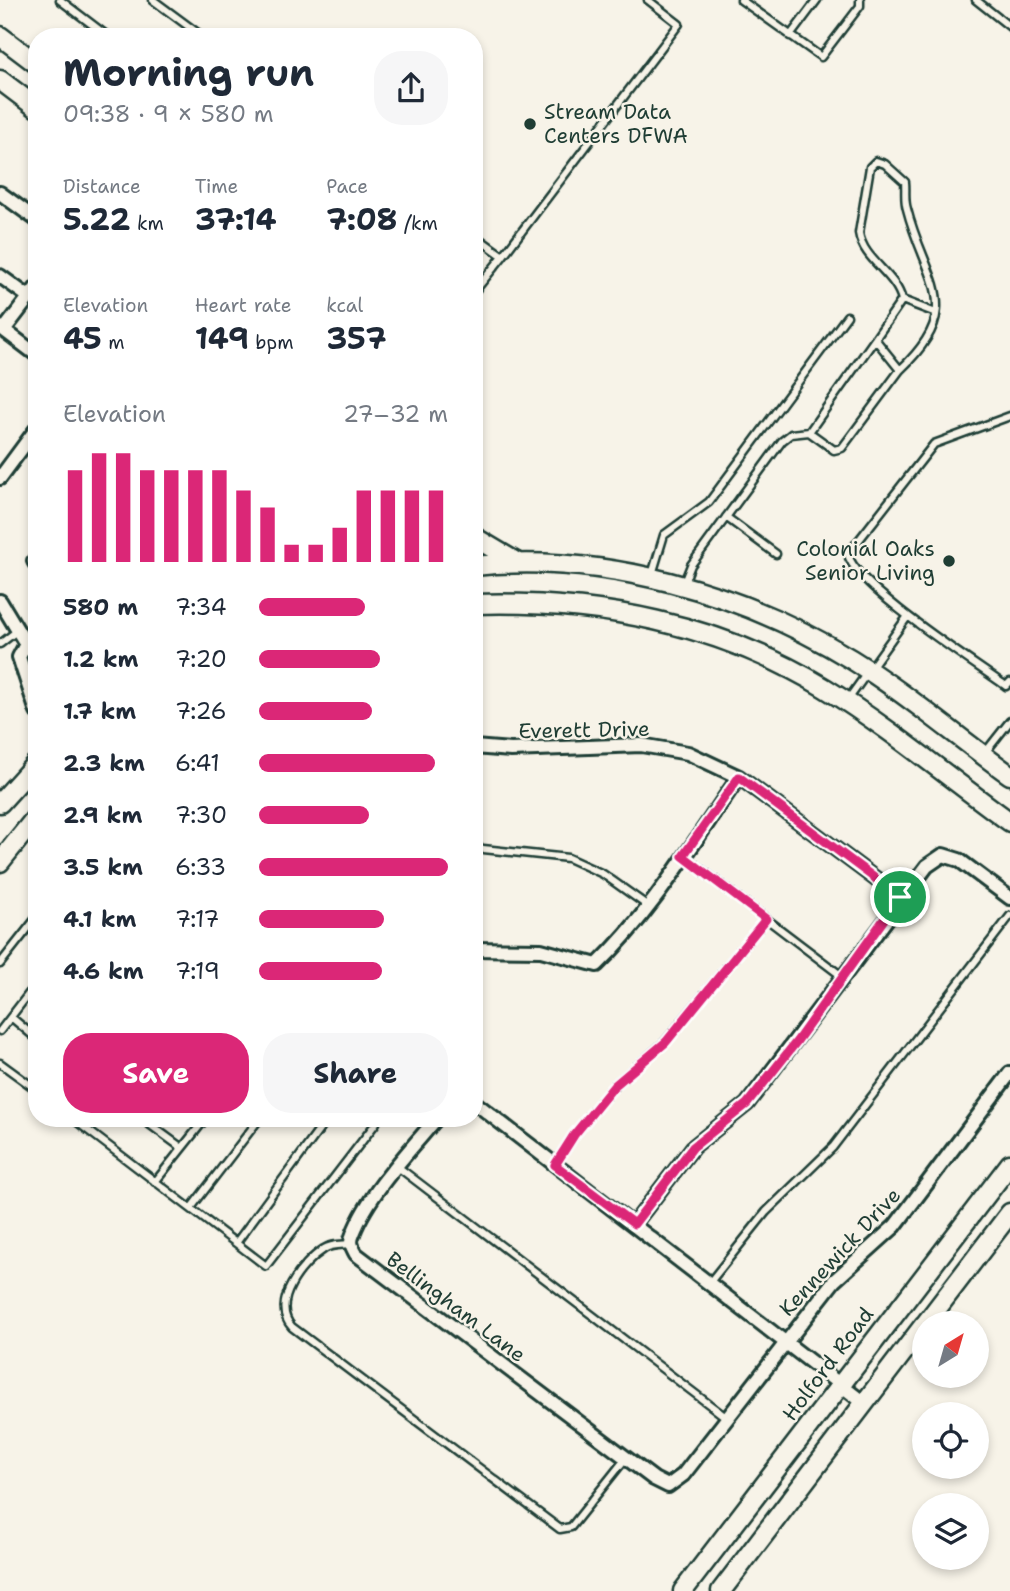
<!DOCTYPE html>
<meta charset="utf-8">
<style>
:root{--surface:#fff;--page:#f6f6f7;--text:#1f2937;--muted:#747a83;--accent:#db2777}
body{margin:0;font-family:"Shantell Sans",sans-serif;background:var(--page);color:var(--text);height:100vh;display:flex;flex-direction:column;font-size:26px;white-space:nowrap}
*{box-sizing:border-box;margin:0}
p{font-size:23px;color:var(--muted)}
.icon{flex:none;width:38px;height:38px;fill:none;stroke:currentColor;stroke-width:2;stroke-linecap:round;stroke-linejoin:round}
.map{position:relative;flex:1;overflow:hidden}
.details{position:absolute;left:28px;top:28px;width:455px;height:1099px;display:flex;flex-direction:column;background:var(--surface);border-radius:28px;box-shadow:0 4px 10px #0003}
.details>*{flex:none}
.needle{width:46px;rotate:37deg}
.fabs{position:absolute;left:912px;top:1311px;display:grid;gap:14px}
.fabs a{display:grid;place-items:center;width:77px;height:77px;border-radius:50%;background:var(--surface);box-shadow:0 4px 10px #0003;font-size:35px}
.pin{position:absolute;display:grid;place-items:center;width:60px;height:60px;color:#fff;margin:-30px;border:4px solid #fff;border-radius:50%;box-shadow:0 2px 7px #0007}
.round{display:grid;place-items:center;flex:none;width:74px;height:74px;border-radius:28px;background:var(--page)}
.overview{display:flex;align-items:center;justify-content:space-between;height:119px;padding:0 35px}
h1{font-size:38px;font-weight:700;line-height:52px}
.figures{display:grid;grid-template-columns:repeat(3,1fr);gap:10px;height:119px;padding:7px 35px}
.figures div{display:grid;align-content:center}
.figures b{font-size:30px;font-weight:700}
.figures small{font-size:19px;font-weight:400}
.figures p{font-size:19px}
.chart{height:196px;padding:14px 35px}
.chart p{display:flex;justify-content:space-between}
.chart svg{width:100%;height:126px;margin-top:7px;stroke:var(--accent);stroke-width:6}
.action{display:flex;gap:14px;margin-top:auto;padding:14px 35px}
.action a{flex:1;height:80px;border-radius:28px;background:var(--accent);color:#fff;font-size:28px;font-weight:700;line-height:80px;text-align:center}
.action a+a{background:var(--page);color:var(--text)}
ul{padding:0 35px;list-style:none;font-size:23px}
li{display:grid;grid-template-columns:112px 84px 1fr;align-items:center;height:52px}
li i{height:18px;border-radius:9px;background:var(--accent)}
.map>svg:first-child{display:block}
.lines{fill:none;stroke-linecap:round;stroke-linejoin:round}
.lane-casing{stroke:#1f3d34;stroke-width:11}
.street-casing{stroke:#1f3d34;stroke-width:18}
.secondary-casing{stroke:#1f3d34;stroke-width:23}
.lane{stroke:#f7f3e8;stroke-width:6}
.street{stroke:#f7f3e8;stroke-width:12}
.secondary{stroke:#f7f3e8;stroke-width:18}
.route-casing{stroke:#fff;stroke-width:14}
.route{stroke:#db2777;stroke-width:9}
.poi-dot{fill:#1f3d34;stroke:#f7f3e8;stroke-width:2.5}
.labels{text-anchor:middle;stroke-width:5;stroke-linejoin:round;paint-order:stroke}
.poi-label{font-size:21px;fill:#1f3d34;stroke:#f7f3e8;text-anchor:start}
.street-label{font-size:21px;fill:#1f3d34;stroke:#f7f3e8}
</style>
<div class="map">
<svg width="1010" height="1591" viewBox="0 0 1010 1591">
<rect width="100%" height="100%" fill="#f7f3e8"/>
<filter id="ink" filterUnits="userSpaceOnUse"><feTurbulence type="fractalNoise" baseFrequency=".0143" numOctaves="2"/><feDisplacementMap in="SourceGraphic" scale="14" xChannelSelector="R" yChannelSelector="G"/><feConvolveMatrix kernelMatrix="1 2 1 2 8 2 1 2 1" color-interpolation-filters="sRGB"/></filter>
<g filter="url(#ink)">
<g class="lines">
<g class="lane-casing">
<path id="lane" d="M60,0l46,35
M153,0l50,37
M741,0l80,57 39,-51v-6
M976,0l34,27
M790,36l27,-36
M474,235l29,21 176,-232 -31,-24
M474,292l29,-36
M902,300l34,13
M875,339l27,-39c-6,-26 -39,-40 -43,-67l11,-66 6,-6 9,3 20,18c1,9 -1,18 2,27 18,72 61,97 -7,161
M1010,416l-76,28 -86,110c5,31 128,110 158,132l4,-4
M726,517l50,37
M651,578l13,-43 45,-33 138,-186
M683,585l8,-20 91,-124 9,-7 18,-2 66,-93 25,31 -58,78 -8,2 -25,-18
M0,644l18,-14
M847,701l61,-85
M984,754l26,-33
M474,848l94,10 35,16 45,32
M685,857l158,120
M0,964l37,-47
M11,1017l26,22
M0,1031l37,-48
M0,1063l37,27
M72,1118l194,148 110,-143v-5
M141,1118l41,30
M555,1165l19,-30 40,-49 51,-44 101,-123
M398,1167l329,251
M155,1182l51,-64
M191,1208l69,-90
M236,1243l92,-125
M351,1244c-9,1 -20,0 -27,5 -22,14 -54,54 -32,78l268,202 11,-2 55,-69
M710,1282l56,-70 67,-65 177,-231"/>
</g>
<g class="street-casing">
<path id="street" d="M0,193l37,27
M0,276l29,21
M0,327l37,28
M4,330l33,-43
M0,478l37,-50
M37,557l-3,4 3,5
M0,601l26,43 11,10
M26,644l-7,13 18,55
M474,747l37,3 130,-5 47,8 51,24 161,120
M474,949l67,1 56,15c56,-54 97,-124 142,-188
M474,1102l390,301
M437,1118c-27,32 -69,76 -84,116 -4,8 -1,13 3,20l298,225 14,7 15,-11 151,-194 61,-55 115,-153
M634,1224l59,-77 54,-43 180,-238 16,-11 16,5 51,38"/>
</g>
<g class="secondary-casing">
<path id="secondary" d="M0,36l37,28
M0,80l37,28
M474,537l42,25
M474,566c129,-14 267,26 377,93 55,34 106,78 159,116
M474,604c123,-4 246,20 351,84 65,40 124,90 185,134
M0,803l37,-41
M0,862l37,-46
M926,1323l84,-110
M683,1591l327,-427
M721,1591l203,-266"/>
</g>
<use href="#lane" class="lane"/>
<use href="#street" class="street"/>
<use href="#secondary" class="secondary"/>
</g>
</g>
<g class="lines" filter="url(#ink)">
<g class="route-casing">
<path id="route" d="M739,777l161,120 -103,144 -50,63 -54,43 -59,77 -79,-59 19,-30 40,-49 52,-44 100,-123 -83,-63z"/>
</g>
<use href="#route" class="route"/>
</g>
<g class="poi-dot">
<circle cx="530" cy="124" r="7"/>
<circle cx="949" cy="561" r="7"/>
</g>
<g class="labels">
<g class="poi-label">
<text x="544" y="119">Stream Data<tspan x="544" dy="24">Centers DFWA</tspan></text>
<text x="935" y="556" text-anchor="end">Colonial Oaks<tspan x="935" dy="24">Senior Living</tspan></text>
</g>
<g class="street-label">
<text transform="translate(584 730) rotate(-1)" y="7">Everett Drive</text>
<text transform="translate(840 1252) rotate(-47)" y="7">Kennewick Drive</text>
<text transform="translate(456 1307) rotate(37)" y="7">Bellingham Lane</text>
<text transform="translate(828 1364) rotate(-53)" y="7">Holford Road</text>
</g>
</g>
</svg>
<div class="fabs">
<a><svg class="needle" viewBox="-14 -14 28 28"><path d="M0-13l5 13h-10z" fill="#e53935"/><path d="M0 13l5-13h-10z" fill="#747a83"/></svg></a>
<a><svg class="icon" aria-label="locate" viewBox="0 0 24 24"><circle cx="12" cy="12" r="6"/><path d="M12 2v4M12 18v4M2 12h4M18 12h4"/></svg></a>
<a><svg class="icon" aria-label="layers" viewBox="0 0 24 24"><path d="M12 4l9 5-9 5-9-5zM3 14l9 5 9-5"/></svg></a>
</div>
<div class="pin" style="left:900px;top:897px;background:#1e9e55"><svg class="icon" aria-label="arrive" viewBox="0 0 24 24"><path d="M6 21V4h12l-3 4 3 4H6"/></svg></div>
<section class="details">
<div class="overview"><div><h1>Morning run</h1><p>09:38 · 9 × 580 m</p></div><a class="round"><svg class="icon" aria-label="share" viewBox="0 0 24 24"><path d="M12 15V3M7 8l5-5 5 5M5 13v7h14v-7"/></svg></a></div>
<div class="figures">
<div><p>Distance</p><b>5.22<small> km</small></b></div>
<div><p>Time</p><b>37:14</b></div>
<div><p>Pace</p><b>7:08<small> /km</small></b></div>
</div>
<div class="figures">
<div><p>Elevation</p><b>45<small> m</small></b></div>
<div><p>Heart rate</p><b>149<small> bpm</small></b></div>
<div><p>kcal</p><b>357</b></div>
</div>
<div class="chart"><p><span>Elevation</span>27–32 m</p>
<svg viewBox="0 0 160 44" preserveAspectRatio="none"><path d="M5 44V12M15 44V6M25 44V6M35 44V12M45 44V12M55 44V12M65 44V12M75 44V19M85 44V25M95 44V38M105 44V38M115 44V32M125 44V19M135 44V19M145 44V19M155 44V19"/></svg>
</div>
<ul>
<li><b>580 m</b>7:34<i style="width:56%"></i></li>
<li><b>1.2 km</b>7:20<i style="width:64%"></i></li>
<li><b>1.7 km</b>7:26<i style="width:60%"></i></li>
<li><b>2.3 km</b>6:41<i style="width:93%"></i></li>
<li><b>2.9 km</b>7:30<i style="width:58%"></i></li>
<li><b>3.5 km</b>6:33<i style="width:100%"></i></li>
<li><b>4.1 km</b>7:17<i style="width:66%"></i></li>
<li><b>4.6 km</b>7:19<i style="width:65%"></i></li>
</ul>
<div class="action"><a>Save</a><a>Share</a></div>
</section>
</div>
